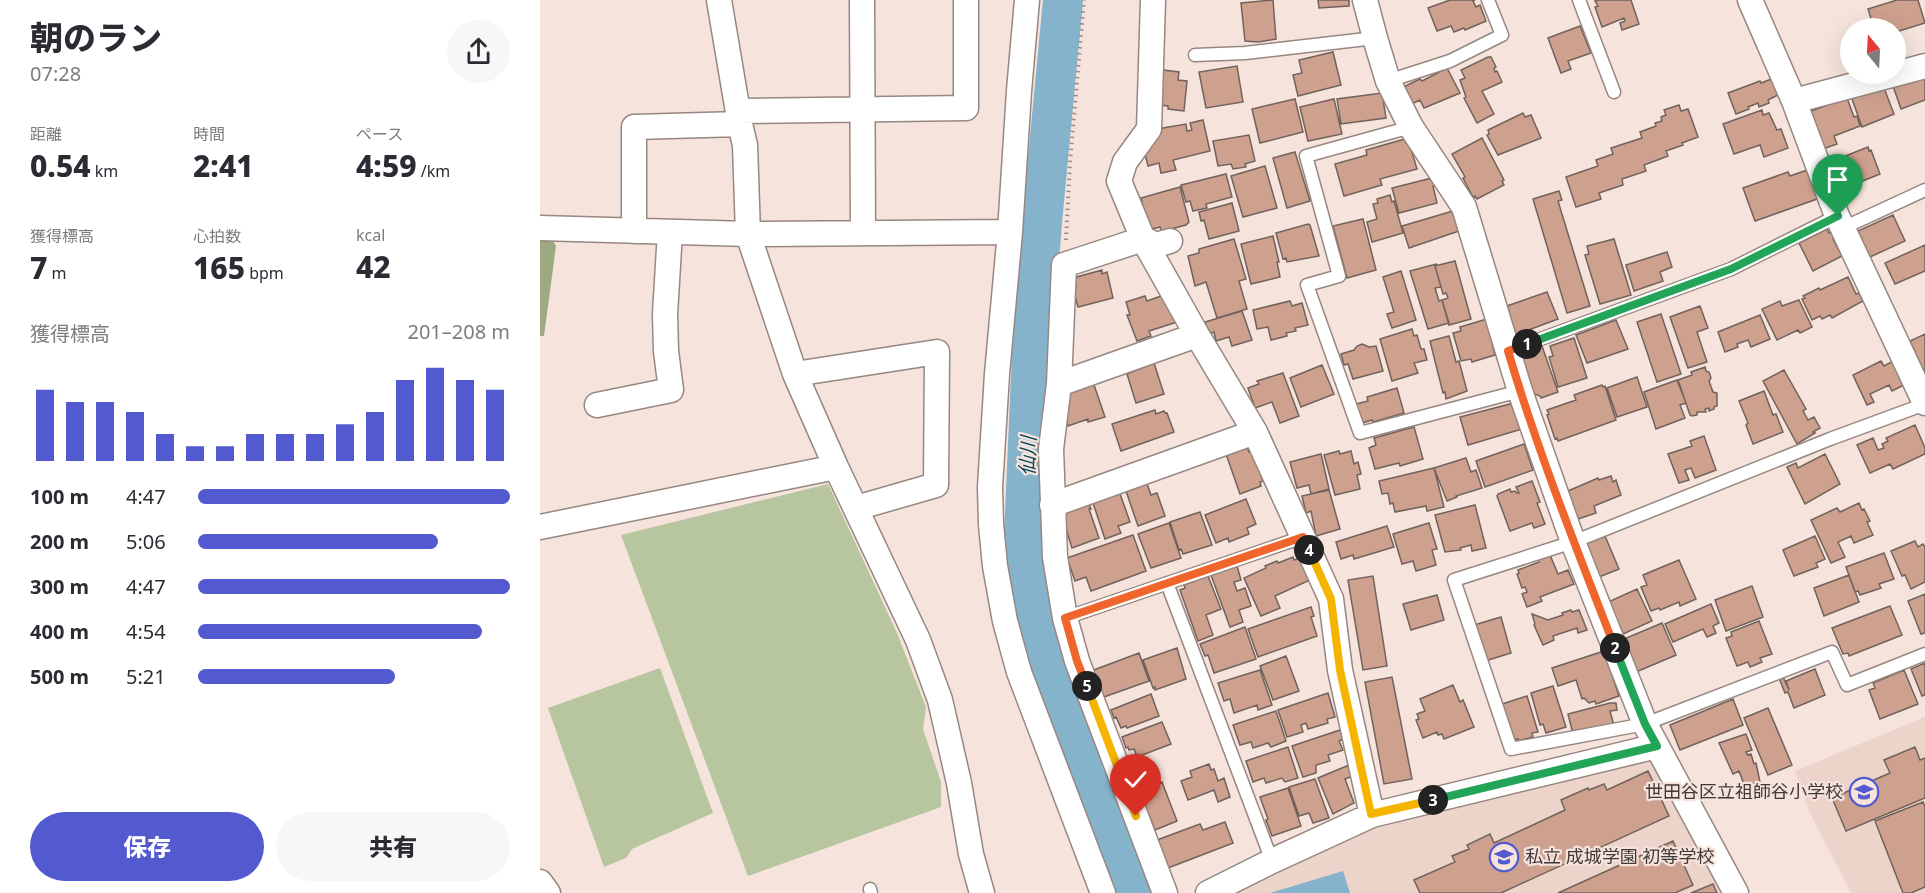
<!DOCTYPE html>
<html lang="ja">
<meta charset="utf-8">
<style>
:root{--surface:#fff;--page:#f7f7f7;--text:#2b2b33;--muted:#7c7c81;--accent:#535ad0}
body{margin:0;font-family:"Noto Sans","Noto Sans JP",sans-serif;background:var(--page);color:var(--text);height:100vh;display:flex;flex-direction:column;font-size:22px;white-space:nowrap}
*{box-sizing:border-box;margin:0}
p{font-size:20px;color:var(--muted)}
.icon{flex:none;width:33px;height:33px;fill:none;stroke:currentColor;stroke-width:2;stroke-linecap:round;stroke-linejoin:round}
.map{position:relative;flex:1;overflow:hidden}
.panel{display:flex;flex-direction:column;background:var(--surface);width:540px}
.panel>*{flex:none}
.needle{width:39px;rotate:342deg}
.controls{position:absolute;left:1300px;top:18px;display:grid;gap:12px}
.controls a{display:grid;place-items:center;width:66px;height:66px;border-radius:50%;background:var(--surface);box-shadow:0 6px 24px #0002;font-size:30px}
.pin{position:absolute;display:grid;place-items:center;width:51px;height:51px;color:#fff;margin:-62px -26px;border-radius:50% 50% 50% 0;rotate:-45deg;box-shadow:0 0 6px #0007}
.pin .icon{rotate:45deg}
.km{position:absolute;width:30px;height:30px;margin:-15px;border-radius:50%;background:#222;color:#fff;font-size:16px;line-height:30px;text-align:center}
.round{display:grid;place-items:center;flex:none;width:63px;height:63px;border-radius:32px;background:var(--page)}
.summary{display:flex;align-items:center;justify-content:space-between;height:102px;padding:0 30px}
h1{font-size:33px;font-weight:800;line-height:45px}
.stats{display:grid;grid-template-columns:repeat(3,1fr);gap:9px;height:102px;padding:6px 30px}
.stats div{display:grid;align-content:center}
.stats b{font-size:30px;font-weight:800}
.stats small{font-size:16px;font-weight:400}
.stats p{font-size:16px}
.chart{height:168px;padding:12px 30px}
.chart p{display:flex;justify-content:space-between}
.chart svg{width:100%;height:108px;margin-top:6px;stroke:var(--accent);stroke-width:6}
.action{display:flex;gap:12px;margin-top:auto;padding:12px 30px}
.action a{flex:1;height:69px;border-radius:36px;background:var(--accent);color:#fff;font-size:24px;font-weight:800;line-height:69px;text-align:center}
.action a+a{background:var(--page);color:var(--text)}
ul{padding:0 30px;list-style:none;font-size:20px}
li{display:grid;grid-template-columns:96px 72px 1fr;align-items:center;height:45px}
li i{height:15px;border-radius:8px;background:var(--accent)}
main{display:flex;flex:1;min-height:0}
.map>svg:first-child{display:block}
.built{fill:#ecd4ca}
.green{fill:#b7c69f}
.forest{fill:#9baa80}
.water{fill:#86b3cc}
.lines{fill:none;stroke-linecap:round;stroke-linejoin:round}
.river{stroke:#86b3cc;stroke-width:40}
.building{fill:#cea08e;stroke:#71625c;stroke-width:1.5}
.service-casing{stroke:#978781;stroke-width:15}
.minor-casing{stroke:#978781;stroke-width:27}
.path{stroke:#998c88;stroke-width:4;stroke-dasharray:1.5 4.5;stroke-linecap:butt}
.service{stroke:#fff;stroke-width:12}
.minor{stroke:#fff;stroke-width:24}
.split-1-casing{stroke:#fff;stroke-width:12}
.split-2-casing{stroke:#fff;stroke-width:12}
.split-3-casing{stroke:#fff;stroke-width:12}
.split-4-casing{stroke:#fff;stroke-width:12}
.split-5-casing{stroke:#fff;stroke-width:12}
.split-6-casing{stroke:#fff;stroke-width:12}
.split-1{stroke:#22a559;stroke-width:8}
.split-2{stroke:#f0652b;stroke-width:8}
.split-3{stroke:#22a559;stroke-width:8}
.split-4{stroke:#f5b400;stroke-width:8}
.split-5{stroke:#f0652b;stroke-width:8}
.split-6{stroke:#f5b400;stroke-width:8}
.labels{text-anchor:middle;stroke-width:4.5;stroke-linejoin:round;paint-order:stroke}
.poi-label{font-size:18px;fill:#403937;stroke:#f5e3dc;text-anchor:end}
.water-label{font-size:20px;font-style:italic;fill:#07465f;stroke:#f5e3dc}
</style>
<main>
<section class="panel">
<div class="summary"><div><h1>朝のラン</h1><p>07:28</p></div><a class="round"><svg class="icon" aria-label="share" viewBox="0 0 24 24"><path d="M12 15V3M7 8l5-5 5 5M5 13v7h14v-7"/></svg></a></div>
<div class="stats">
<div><p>距離</p><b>0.54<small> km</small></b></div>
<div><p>時間</p><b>2:41</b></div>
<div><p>ペース</p><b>4:59<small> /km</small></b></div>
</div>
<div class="stats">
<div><p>獲得標高</p><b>7<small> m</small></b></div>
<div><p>心拍数</p><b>165<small> bpm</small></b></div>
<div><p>kcal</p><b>42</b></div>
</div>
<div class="chart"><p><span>獲得標高</span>201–208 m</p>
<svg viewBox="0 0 160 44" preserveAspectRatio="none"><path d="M5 44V15M15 44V20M25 44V20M35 44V24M45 44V33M55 44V38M65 44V38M75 44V33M85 44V33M95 44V33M105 44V29M115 44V24M125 44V11M135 44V6M145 44V11M155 44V15"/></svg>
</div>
<ul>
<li><b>100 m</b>4:47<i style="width:100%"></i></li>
<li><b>200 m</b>5:06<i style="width:77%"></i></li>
<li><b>300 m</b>4:47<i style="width:100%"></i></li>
<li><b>400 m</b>4:54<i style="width:91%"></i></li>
<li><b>500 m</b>5:21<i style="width:63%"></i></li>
</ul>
<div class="action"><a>保存</a><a>共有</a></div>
</section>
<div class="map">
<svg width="1385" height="893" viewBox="0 0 1385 893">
<rect width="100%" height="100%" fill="#f5e3dc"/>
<path class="built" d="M1385,717v176h-74l-41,-80 -15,-42z
M1112,757l69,136h-490l147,-72z"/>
<path class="green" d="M288,484l69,149 29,74 -3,22 18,53v25l-193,69 -127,-341z
M120,668l53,145 -81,36 -6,9 -22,9 -56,-159z"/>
<path class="forest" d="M0,236h10l6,10 -12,90h-4z"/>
<path class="water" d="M803,871l7,22h-80z"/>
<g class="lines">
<path class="river" d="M523,0l-21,222 -10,131 -9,206 27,114 88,220"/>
</g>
<path class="building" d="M733,0l3,39 -18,3 -13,-1 -4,-38z
M778,0h31v6l-30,2z
M910,0h25l-2,1 3,6 4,-2 6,16 -21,9 -1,-2 -10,4 -3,-6 -14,5 -9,-23z
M1058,0h33l8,24 -17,6 -2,-7 5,-2 -1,-3 -22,9 -7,-20 3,-1 -3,-5z
M1357,0h21l7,23 -29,9v-4h-22l-6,-19z
M1040,26l11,27 -23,8 3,8 -10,4 -13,-35z
M793,52l8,33 -43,11 -5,-21 9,-2 -3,-13z
M948,57h3l5,10 -2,1 1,4 2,-1 5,11 -20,9 12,23 -17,9 -13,-25 2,-1 -6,-17 5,-2 -4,-8z
M697,66l6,36 -37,6 -7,-36z
M907,68l13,25 -36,15 -4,-8 -13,6 -8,-17 21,-10 2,2z
M615,69l24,3 -1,8 9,1 -3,30 -16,-2v-3l-15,-2z
M1385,73v27l-24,9 -9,-26z
M1234,78l6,16 -12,6 1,3 -10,4 -1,-4 -10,4 1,2 -13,5 -8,-21 32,-12 1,2z
M1344,88l10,26 -32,13 -11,-31z
M842,93l4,25 -45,6 -4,-25z
M1307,98l7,19 3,-1 3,10 -26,10 3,8 -17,6 -14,-37z
M755,99l8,33 -43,11 -8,-34z
M794,99l8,35 -34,7 -8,-34z
M1139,105l2,6 7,-2 10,28 -16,6 1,2 -17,6 2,5 -24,9 2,6 -24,8 1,6 -24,8 2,6 -25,8 -10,-30 32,-11 -2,-6 17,-6 -2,-6 31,-10 -2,-6 16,-6 -1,-3 7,-2 -1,-4 5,-2 -2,-5z
M1222,110l1,5 6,-2 8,17 4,-1 7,19 -24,9 -4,-12 -26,9 -11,-30z
M983,113l2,4 6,-2 10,23 -43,17 -11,-20 2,-1 -1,-4z
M663,120l7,31 -37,9 3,10 -15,3 -2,-10 -11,3 -5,-20 7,-11 11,-2v-3l2,-2 23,-4 1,7 5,-1 -2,-7z
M709,135l6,26 -10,3 1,3 -13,2 -2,-5 -13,2 -5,-25z
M942,138l22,42 -2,1 2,4 -27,14 -2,-3 -2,1 -10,-19 2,-1 -13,-23z
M865,139l1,4 3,-1 8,27 -37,10 2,6 -38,11 -9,-32 32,-9 -1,-5z
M1328,147l1,4 2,-1 9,24 -25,10 1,3 -15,6 -11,-31z
M755,152l15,49 -23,7 -14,-50z
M725,166l12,42 -34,9 -12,-41z
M1270,169l10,29 -65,23 -12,-33 45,-16 2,4z
M686,174l6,23 -26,7 1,4 -14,3 -3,-10 -4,1 -5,-17z
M896,177l2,8 -5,1 4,17 -38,10 -7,-25z
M640,187l9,35 -3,3 -22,6 -3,-1 -1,-3 -11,3 -8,-32z
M1019,191l3,9 -4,1 32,105 -23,7 -34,-114z
M850,195l2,7 2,-1 9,32 -31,9 -5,-20 10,-3 -4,-15 5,-1 -1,-4z
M692,203l7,28 -30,8 -5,-19 -3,1 -2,-9z
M913,211l6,20 -50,17 -7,-22z
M1353,215l12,26 -35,16 -12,-26z
M823,219l13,51 -29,8 -14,-52z
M768,224l2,1 9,31 -32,6 -1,-4 -3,1 -7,-26z
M1287,229l2,4 5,-3 3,7 -4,2 9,17 -29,15 -14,-28z
M733,236l6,26h-2l3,15 -29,7 -10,-40z
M694,239l12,40 -7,2 8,28 -30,9 -11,-36 -11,4 -7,-30 11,-3v-4z
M1074,239l17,56 -31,9 -15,-49 4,-1 -2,-8z
M1385,245v26l-30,13 -10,-21z
M1127,252l5,15 -12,5 3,9 -29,10 -8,-26z
M915,261l16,58 -22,6 -7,-25 6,-2 -2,-5 -3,1 -8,-28z
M896,264l1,1 -2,1 6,21 -6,1 4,13 3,-1 7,23 -21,6 -18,-58z
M562,270v4l5,-2 6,26 -35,9 -7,-25 2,-4z
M861,271l15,49 -24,8 -5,-14 7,-2 -11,-35z
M1308,277l8,17 3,-1 4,8 -31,17 -2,-3 -8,4 -2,-3 -8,4 -10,-21 3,-1 -2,-2 16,-8 1,2z
M1007,292l11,27 -43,16 -9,-24 3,-1 -2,-4z
M624,295l13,27 -28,9 2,5 -14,5 -10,-26h3l-4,-13 19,-6 2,5z
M1259,300l13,27 -12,6 -2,-3 -21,10 -15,-31 18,-8 2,5z
M750,301l2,5 10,-3 6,22 -13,3 1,3 -10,2 1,3 -16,4 -3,-13 -11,2 -4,-19z
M1160,306l8,22 -11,4 10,30 -19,6 -18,-51z
M702,311l10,29 -20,6 -3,-9 -13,4 -2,-9 -6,2 -3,-12z
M1121,314l20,60 -24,8 -20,-60z
M1220,315l10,24 -19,8 -3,-7 -11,4 1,3 -13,5 -7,-20z
M947,319l7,23 -2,1 3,12 -23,7 -1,-3 -10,2 -8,-28 8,-2 -1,-4z
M1076,320l12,29 -41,14 -11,-28z
M872,329l2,7 3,-1 4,14h3l3,11 -13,3 4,10 -26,8 -12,-42z
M1385,334v40l-15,-33z
M909,336l7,26 3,-1 8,30 -21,8 -1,-7 -2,1 -13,-52z
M1034,338l13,40 -29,9 -9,-30 4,-1 -3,-10z
M822,344l7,3 7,-1 7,25 -30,8 -5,-15 -4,1 -3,-11 13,-4 3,-4z
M1002,346l16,46 -17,6 -1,-2 -11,-4 -12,-32 14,-5 -2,-5z
M1355,360l9,25 -12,6 -3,-6 -19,9 4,8 -7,3 -14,-30 28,-14 3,5z
M614,363l10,31 -28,9 -9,-29z
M782,365l12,29 -33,13 -11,-29z
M1165,367l1,4 3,1 2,6 -2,3 4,11 4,1v13l-3,1v2l-5,2v-3l-4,1 1,3h-9v3l-5,1 -2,-1 -12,-35 14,-5 -1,-3z
M1244,370l22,39 -3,2 5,9 6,-3 6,11 -7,4 2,1 -18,11 -34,-63z
M743,373l16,43 -19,7 -8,-21 -17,6 -7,-20 11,-4 -2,-3z
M1097,377l10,30 -30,10 -10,-29z
M1137,380l9,23 -6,2 5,13 -29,11 -12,-37z
M553,382l12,35 -17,5v-3l-20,7 -7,-24 2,-10z
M1062,385l1,2 2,-1 11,34 -58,21 -1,-3 -2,1 -8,-24 2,-1 -2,-4 29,-10 -2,-5z
M857,388l7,25 -31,9 -1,-2 -10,3 -6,-19 12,-3 -1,-4z
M1224,391l9,24 3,-1 7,18 -30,12 -7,-19 2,-2 -9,-22z
M974,403l8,26 -54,16 -8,-28z
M615,410l1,4 8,-3 1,2h2l7,19 -53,19 -9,-27z
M1375,425l10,23v6l-32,15 -3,-5 -20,9 -13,-28 16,-7 5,12 6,-2 -2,-4 6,-3 -2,-3z
M874,427l9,32 -23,7 -1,-3 -24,6 -6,-21 7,-3 -2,-7z
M1164,436l12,34 -21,8 -4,-10 -6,2 4,10 -10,3 -11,-29 24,-8 -2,-5z
M984,444l9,26 -48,17 -9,-26z
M707,447l2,5 3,-1 11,30 -3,1 1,4 -21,8 -14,-40z
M799,451l1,3 11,-3 3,13 4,-2 3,12 -4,1 3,14 -25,6 -11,-40z
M781,454l8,35 -18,5 -2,-9 -12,3 -7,-26z
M1285,454l15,30 -35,20 -18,-37 9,-4 2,5z
M926,458l5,14 5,-2 6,18 -26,8 1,1 -10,4 -13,-33z
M894,468l10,39 -17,4 -1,-5 -31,6 -2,-9 -3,1 -2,-11 -6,1 -3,-13z
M1071,476l2,6 3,-2 5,15 -27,11 2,7 -18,6 -10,-28 30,-13 1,2z
M606,481l5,14 6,-2 8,23 -27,10 -13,-38z
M992,481l8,21 -3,1 8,21 -11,4 -2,-5 -22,8 -13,-35 1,-2 12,-5 1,3 4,-1 2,2h2l-3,-6z
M789,490l11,39 -24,7 -5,-25 -5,2 -4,-17z
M579,491l11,31 -12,4 3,7 -16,6 -13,-39z
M547,498l4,11h-2l10,29 -27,10 -11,-35z
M706,499l10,25 -9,4 2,6 -20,8 -1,-4 -12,5 -11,-28z
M1319,503l3,7 2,-1 6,12 -3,1 6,13 -19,8 -3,-7 -13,6 7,15 -14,6 -20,-43 26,-12 3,4z
M935,505l11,43 -14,3 -1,-6 -11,3 1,2 -16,2 -10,-37z
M660,512l12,33 -29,9 -2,-5 -2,1 -9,-28z
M629,523l12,35 -30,10 -13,-34z
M889,523l8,26 -5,1 4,15 -20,6 -3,-10 -11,3 -9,-30z
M847,526l7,21 -40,12 -1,-4 -12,4 -5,-17z
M593,535l13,36 -55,20 -5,-14 -11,4 -8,-23z
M1065,536l14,33 -25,10 -9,-35z
M1275,536l10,23 -9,4 2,4 -24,9 -11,-26z
M1375,541l3,6 5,-3 2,3v35l-14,7 -6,-14 -3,1 -11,-25z
M1344,553l10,26 -15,5 2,4 -21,7 -2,-4 -3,1 -9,-25z
M1010,555l8,19 10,-4 6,14 -34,13 2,4 -15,6 -5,-13 5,-2 -2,-5 -3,1 -5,-14 2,-1 -1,-3 21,-8 -1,-3z
M753,557l1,3 6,-2 10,22 -35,16 5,12 -19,8 -17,-38 22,-10 -1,-2 12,-5 1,2z
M1139,560l17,39 -16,7 -1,-4 -19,8 -1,-2 -8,3 -10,-24 6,-2 -4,-10z
M697,566l4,14 -7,2 3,9 8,-3 6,18 -12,4 4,12 -13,5 -19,-52z
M1309,575l10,27 -35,14 -10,-28z
M668,576l13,33 -15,6 7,20 -15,6 -18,-51 5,-2 -1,-3z
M833,576l14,90 -24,4 -15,-90z
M1212,586l11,31 -37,14 -11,-31z
M1097,589l15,32 -29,13 -15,-32z
M1385,594v39l-4,1 -13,-33z
M897,595l7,25 -33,10 -8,-26z
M1171,604l8,19 -6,3 3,7 -9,4 -4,-8 -30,13 -8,-18z
M1350,606l12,29 -53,21 -1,-3 -5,1 -11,-26z
M771,607l3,9 -3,1 6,19 -59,21 -10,-28z
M1031,610l1,2 7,-2 8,20 -9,3 -1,-5 -24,8 1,4 -11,5 -9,-20 1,-1 -3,-10 16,6 15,-5 -1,-2z
M961,617l10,36 -26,8 -11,-36z
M1219,621l13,33 -12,4 2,4 -12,5 -2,-5 -11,4 -11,-28 6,-2 -1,-4z
M1122,623l14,32 -40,17 -16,-27 6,-3 -2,-3z
M705,627l11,32 -42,14 -6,-18 -3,1 -5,-12z
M637,648l9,31 -31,11v-3l-2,1 -10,-28z
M1064,651l15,45 -23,8 -1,-3 -6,2 -5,-5 -2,1 -6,-19 -18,6 -6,-18z
M599,653l10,28 -48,17 -10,-27z
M746,656l13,35 -26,9 -13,-34z
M1385,663v32l-3,1 -11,-27z
M1275,669l10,26 -31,13 -6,-16 -3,1 -6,-15 4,-1 6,13 -3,-9z
M720,670l12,35 -14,5 -1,-5 -23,8 -4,-14 -6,2 -6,-18z
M1364,670l14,34 -38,15 -11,-29 6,-2 -2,-5z
M852,677l20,102 -28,5 -19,-102z
M913,685l7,17 3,-2 11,27 -30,12 -2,-5 -4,1 -1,-3 -14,6 -7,-18 3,-1 -2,-5 8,-3 -5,-12z
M1013,686l13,41 -20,6 -3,-9 -3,1 -9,-32z
M788,693l7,24 -8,2 1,4 -20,6 -2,-6 -5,2 2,7 -16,5 -9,-27z
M611,694l8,22 -32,12 -1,-2 -5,2 -5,-11 -2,1 -3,-8z
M987,696l11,36 -6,1 1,4 -15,4v-2l-6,1 -10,-36z
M1193,699l10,26 -63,25 -10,-25z
M1070,703h6l1,7 -7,1 4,15 -41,8 -5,-20z
M1228,708l24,57 -24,10 -24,-57z
M736,711l10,30 -15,6 -3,-4 -15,5 -2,-6 -11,3 -7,-20z
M622,722l9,22 -34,13 -3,-8 -5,1 -1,-3 -2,1 -4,-11z
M800,730l3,9 -4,2 4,9 -15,5 2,6 -14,4v8l-13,4 -11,-31z
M1206,734l6,16 -6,2 2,3 3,-1 3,10 2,-1 4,19 -15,5 -6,-16 -6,3 -14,-31z
M748,747l10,31 -13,4 -3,-4 -16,5 -2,-5 -11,4 -7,-21z
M1375,747l5,13 5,-2v40l-79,33 -14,-33 58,-25 -6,-13z
M669,764l2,6 3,-1 4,12 6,-3 6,19 -12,5 -4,-12 -26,10 -7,-19 11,-4 -2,-6z
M809,765l4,11 -8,3 9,24 -21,11 -15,-36z
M1108,771l21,45 -168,77h-81l-6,-13 41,-18 -3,-6 17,-7 -2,-4 23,-11 4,9 71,-33 -4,-10 27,-12 1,2 15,-6 3,6z
M775,779l14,39 -16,5 -4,-10 -10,3 -10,-29z
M622,782l15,39 -22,9 -6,-15 -4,1 -9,-24z
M748,788l13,38 -29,10 -6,-16 2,-1 -8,-22z
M1383,802l2,5v80l-14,6h-8l-28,-72z
M685,822l8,21 -65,25 -11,-28 43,-16 3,6z
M1133,841l20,44 -18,8h-117z
M1173,884l4,9h-26z"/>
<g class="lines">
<g class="service-casing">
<path id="service" d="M1039,0l35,92
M655,55l50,-2 130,-15
M848,81l62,-20 52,-26 -14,-35
M871,127l-105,29 33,120 -32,9 53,148 160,-42
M1303,228l82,-38
M968,351l223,-82 106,-53
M1385,404l-95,35 -257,103 -119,38 57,169 134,-25 187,-72 15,33 78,-31
M627,583l105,278
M525,618l238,-81
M330,889l1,4"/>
</g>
<g class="minor-casing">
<path id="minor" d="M179,0l21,124 5,21 3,89 47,140 41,93 82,173 22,60 19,83 12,71 11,39
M322,0l1,233
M487,0l-8,91 -9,141 -13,142 -7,113 1,37 4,42 10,55 14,51 84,221
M613,0l-4,129 -24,33 -6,19 24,58 54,96 58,97 76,167 9,71 32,145
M825,0l10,38 13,43 23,46 53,80 56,184 53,151 72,182 91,169
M1210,0l44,101 43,115 88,187
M1254,101l131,-35
M198,111l228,-3v-108
M0,228l208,6 262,-2
M94,231v-104l106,-3
M255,374l142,-22 -1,133 -80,23
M519,384l138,-49
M57,405l74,-15 -5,-39 -1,-37 5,-82
M512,505l203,-73
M0,527l296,-60
M0,882l8,11
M625,893l-88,-232 -12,-43 -10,-61 -4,-108 8,-65 5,-119 79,-26 13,6 14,-4
M668,893l64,-32 100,-46 285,-69"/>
</g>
<path class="path" d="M526,240l4,-77 14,-163"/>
<use href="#service" class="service"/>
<use href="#minor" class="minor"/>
</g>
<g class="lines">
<g class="split-1-casing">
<path id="split-1" d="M987,344l204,-75 107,-53"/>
</g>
<g class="split-2-casing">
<path id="split-2" d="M987,344l-19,7c30,101 69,199 107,297"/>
</g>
<g class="split-3-casing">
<path id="split-3" d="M893,800l224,-54 -12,-22 -30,-76"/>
</g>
<g class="split-4-casing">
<path id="split-4" d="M769,550l22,49 9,71 31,144 62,-14"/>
</g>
<g class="split-5-casing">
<path id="split-5" d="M547,686l-10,-25 -12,-43 238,-81 6,13"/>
</g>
<g class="split-6-casing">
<path id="split-6" d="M547,686l49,130"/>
</g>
<use href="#split-1" class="split-1"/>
<use href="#split-2" class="split-2"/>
<use href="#split-3" class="split-3"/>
<use href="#split-4" class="split-4"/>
<use href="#split-5" class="split-5"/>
<use href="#split-6" class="split-6"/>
</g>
<defs>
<g id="school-ring" transform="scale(1.5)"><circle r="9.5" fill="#f5e3dc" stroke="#535ad0" stroke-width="1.5"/><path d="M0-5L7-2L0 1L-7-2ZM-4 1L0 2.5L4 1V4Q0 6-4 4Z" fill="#535ad0"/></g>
</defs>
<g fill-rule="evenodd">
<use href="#school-ring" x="1324" y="792"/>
<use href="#school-ring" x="964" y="857"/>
</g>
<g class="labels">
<g class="poi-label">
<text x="1303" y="798">世田谷区立祖師谷小学校</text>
<text x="985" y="863" text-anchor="start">私立 成城学園 初等学校</text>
</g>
<g class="water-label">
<text transform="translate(488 456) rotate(-88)" y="7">仙川</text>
</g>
</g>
</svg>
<div class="controls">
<a><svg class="needle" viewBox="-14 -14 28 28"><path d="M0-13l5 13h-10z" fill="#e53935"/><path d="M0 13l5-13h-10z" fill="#7c7c81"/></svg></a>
</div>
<div class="pin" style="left:1298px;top:216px;background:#1e9e55"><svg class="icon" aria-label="arrive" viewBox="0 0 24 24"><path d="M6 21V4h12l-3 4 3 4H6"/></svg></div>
<div class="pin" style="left:596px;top:816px;background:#d93025"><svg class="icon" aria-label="check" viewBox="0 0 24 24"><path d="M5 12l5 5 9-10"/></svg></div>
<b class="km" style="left:987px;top:344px">1</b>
<b class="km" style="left:1075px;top:648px">2</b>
<b class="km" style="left:893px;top:800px">3</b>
<b class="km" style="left:769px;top:550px">4</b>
<b class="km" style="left:547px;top:686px">5</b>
</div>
</main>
